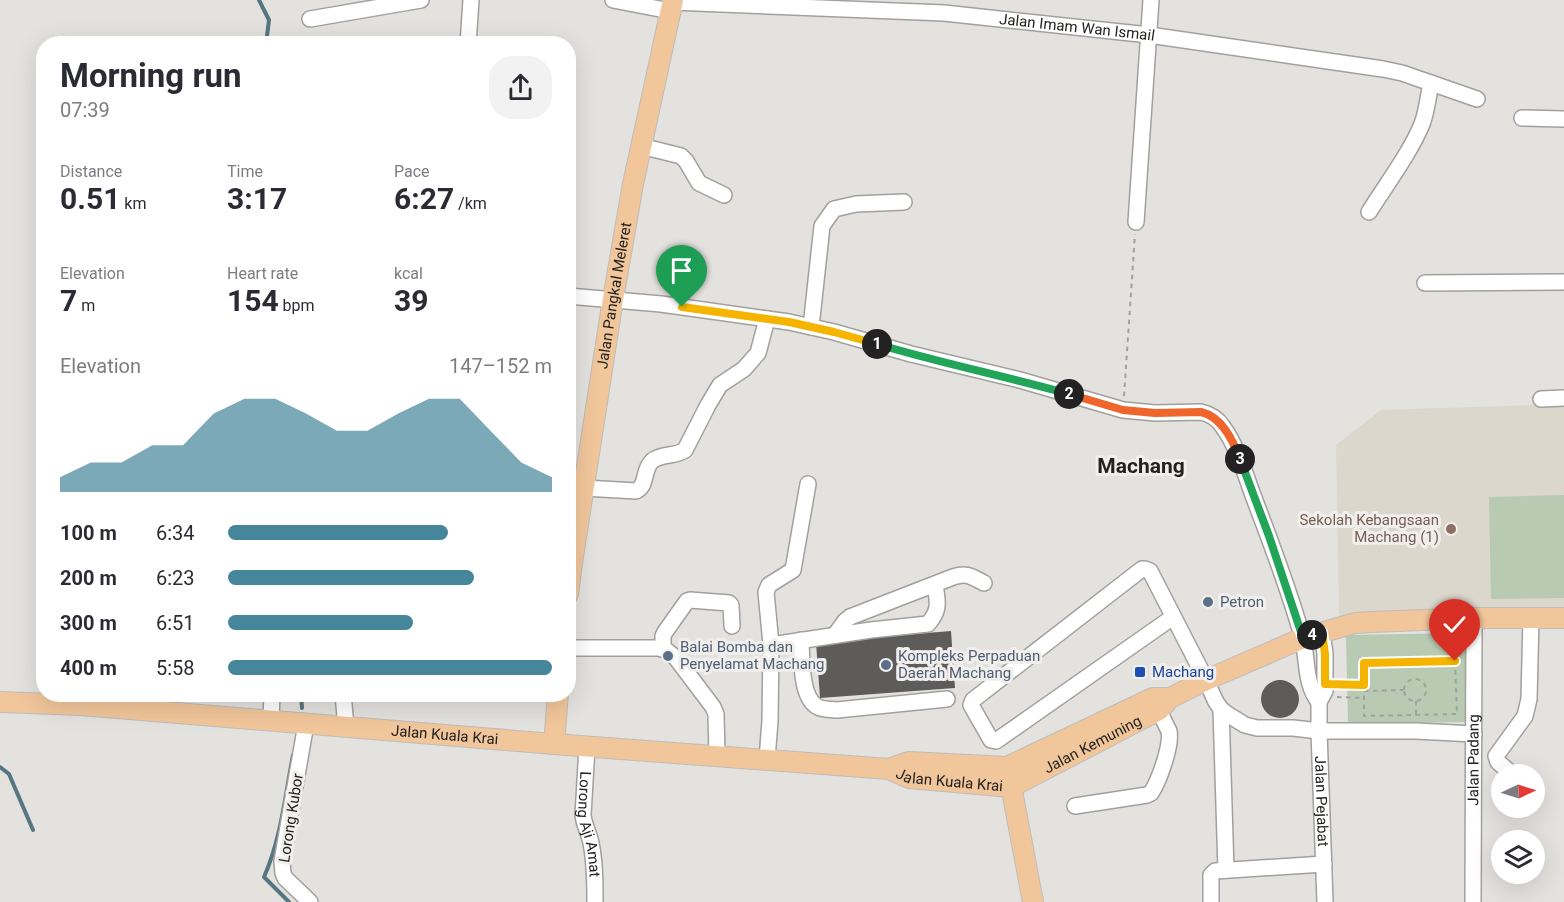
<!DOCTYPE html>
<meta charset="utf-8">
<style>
:root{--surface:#fff;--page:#f2f2f3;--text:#2b2b33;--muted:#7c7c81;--accent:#46869a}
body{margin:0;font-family:Roboto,sans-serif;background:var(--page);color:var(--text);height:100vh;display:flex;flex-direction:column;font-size:22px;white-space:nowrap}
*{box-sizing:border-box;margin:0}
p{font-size:20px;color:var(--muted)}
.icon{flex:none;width:33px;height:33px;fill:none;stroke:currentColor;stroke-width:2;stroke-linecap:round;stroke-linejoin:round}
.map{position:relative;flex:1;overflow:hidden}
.panel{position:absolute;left:36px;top:36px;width:540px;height:666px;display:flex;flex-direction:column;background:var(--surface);border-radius:24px;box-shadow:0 6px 24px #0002}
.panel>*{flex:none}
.needle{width:39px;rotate:86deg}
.buttons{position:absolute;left:1491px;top:764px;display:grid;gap:12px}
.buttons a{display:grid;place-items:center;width:54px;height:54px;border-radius:50%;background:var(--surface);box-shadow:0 6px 24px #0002;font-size:30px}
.pin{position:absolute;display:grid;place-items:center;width:51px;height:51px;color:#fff;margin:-62px -26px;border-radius:50% 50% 50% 0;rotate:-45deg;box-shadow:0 0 6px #0007}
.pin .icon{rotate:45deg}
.km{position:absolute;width:30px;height:30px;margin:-15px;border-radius:50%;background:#222;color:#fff;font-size:16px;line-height:30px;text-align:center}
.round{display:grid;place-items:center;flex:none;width:63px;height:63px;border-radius:24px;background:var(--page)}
.head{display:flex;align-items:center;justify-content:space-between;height:102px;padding:0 24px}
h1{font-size:33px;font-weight:700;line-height:45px}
.figures{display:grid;grid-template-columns:repeat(3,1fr);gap:9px;height:102px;padding:6px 24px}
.figures div{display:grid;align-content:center}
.figures b{font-size:30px;font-weight:700}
.figures small{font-size:16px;font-weight:400}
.figures p{font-size:16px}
.chart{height:168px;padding:12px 24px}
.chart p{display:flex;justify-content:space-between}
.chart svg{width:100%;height:108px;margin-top:6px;fill:var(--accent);opacity:.7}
ul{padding:0 24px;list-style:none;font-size:20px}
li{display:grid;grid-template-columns:96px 72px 1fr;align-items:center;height:45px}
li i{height:15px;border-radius:8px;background:var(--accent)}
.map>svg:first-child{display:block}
.built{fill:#dcd7cd}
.green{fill:#b8cab1}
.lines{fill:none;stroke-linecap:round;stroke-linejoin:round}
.stream{stroke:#567681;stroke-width:4}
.building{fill:#5d5c5a}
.minor-casing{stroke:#a2a09d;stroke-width:18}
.major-casing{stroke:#bdbdbc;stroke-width:22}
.path{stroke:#a2a19f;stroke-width:2;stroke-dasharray:4.5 4.5;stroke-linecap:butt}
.minor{stroke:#fff;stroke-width:15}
.major{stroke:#f2c69b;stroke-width:20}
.split-1-casing{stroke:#fff;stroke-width:12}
.split-2-casing{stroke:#fff;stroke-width:12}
.split-3-casing{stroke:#fff;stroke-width:12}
.split-4-casing{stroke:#fff;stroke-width:12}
.split-5-casing{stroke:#fff;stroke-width:12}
.split-1{stroke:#f5b400;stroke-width:8}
.split-2{stroke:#22a559;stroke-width:8}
.split-3{stroke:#f0652b;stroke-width:8}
.split-4{stroke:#22a559;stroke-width:8}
.split-5{stroke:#f5b400;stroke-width:8}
.education-dot{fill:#8d6e63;stroke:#f1efec;stroke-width:2}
.service-dot{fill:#5c6f8a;stroke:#f1efec;stroke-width:2}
.transit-dot{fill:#1a4fb4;stroke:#f1efec;stroke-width:2}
.labels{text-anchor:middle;stroke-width:6;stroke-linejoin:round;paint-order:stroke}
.street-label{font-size:15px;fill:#222221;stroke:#f1efec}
.education-label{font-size:15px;fill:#785e54;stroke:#f1efec;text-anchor:end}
.service-label{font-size:15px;fill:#4e5e75;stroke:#f1efec;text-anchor:start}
.transit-label{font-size:15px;fill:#164399;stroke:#f1efec;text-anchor:start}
.district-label{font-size:21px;font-weight:bold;fill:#222221;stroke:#f1efec}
</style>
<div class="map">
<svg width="1564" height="902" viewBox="0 0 1564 902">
<rect width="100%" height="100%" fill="#e3e2df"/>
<path class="built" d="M1564,404v209l-225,3 -3,-171 45,-35z"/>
<path class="green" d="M1564,495v103l-73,1 -2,-102z
M1466,633l2,89 -120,2 -2,-89z"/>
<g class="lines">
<path class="stream" d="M259,0l10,20 -3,24
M301,694l1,14
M0,767l9,7 24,56
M289,902l-25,-25c17,-38 21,-81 29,-122"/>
</g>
<path class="building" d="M951,631l4,57 -135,10 -4,-56z
M1261 699a19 19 0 1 1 38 0a19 19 0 1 1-38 0Z"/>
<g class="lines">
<g class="minor-casing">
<g id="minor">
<path d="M613,0l57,11"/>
<path id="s1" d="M672,2l272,11 205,22 234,34 19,4 75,26"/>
<path d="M310,19l111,-19"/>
<path d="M468,44l3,-44"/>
<path d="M1522,118l42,1"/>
<path d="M641,146l40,10 5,5 13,22 25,12"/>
<path d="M1369,212c17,-27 41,-59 53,-88 5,-13 6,-27 9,-41"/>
<path d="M1136,222l15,-222"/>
<path d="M1425,283l139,-1"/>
<path d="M568,296l93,8 128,18 45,10 77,22 109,26 103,30 32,3 46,-1c9,2 17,7 22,15 15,21 22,47 31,71 17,45 35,91 48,138 6,21 2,48 17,66"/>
<path d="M811,327l11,-101 12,-17 22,-5 48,-2"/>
<path d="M1541,399l23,-1"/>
<path d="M584,488l52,3c12,-6 6,-20 16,-30 10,-8 23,-4 33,-11l23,-45 12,-20 24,-16 14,-16 9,-34"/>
<path d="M1173,617l-177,124 -5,-1 -20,-35 2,-5 169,-131h3l5,2 56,109 10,22 5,7 6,5 18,11 12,3h36l26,3h97l58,3"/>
<path id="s2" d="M1322,632l3,22v37l-6,11v29l6,171"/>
<path d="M835,635l10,-14 5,-4 103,-40c15,-5 19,0 31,6"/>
<path d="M801,640c1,18 -1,58 17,67 5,3 13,2 19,3l110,-11"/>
<path d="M771,645l100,-15 57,-6c12,-14 10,-21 7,-39"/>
<path d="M568,648h91l7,2 10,8 37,49 3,7 1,42"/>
<path d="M663,649v-13l2,-4 22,-31 3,-1 39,3 2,2 1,21"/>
<path d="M343,694l3,33"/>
<path d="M1221,709l5,161"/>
<path d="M271,720l1,-26"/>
<path d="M306,724l-24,137 1,12 2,5 25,24"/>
<path id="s3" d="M587,747l-4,68c1,10 6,18 8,28 4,20 4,39 4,59"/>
<path d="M767,759l3,-38 1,-76 -5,-53 3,-7 24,-15 15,-86"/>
<path d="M1512,774l-14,-12 -2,-6 29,-40 4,-17 2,-81"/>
<path d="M1075,806l72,-11 4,-2c8,-12 21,-48 18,-62l-15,-30"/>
<path d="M1211,902v-27l4,-4 109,-7"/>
<path id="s4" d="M1473,902l1,-284"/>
</g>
</g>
<g class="major-casing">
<g id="major">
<path id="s5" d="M568,594l4,-31 41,-264 20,-115 40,-184"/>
<path id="s6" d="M0,702l81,3 473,39 335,25 20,9 102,9"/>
<path d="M554,744l4,-50"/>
<path d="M889,769l20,-7 98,5 146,-69h17"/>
<path d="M1009,775l24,127"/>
<path id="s7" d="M1011,787l148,-77 11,-12 36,-18 97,-42 52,-15 17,-1 102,-4h90"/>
</g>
</g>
<path class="path" d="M1124,396l11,-162
M1455,661l2,53 -93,2v-53z
M1404 690a11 11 0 1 1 22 0a11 11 0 1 1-22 0Z
M1340,684l24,1
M1364,691l39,-1
M1337,697l27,1
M1416,701v15"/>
<use href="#minor" class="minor"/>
<use href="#major" class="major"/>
</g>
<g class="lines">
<g class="split-1-casing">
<path id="split-1" d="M682,307l107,15 45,10 43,12"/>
</g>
<g class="split-2-casing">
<path id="split-2" d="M877,344c63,19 128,32 192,50"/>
</g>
<g class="split-3-casing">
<path id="split-3" d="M1069,394l54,16 32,3 46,-1c21,5 32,28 39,47"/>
</g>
<g class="split-4-casing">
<path id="split-4" d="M1240,459l29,77 34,102 9,-3"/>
</g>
<g class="split-5-casing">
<path id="split-5" d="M1312,635l10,-3 3,22v30l39,1v-22l91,-2"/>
</g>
<use href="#split-1" class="split-1"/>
<use href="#split-2" class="split-2"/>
<use href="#split-3" class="split-3"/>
<use href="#split-4" class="split-4"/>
<use href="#split-5" class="split-5"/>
</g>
<circle class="education-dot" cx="1451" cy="529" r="6"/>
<g class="service-dot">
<circle cx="1208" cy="602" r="6"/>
<circle cx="668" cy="656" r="6"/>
<circle cx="886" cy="665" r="6"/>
</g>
<rect class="transit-dot" x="1134" y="666" width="12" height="12" rx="3"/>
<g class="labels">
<g class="street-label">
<text dy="5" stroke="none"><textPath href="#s1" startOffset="406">Jalan Imam Wan Ismail</textPath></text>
<text dy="5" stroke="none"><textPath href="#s5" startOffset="302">Jalan Pangkal Meleret</textPath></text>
<text dy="5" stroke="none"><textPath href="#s6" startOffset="446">Jalan Kuala Krai</textPath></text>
<text dy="5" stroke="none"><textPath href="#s7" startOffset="92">Jalan Kemuning</textPath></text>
<text dy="5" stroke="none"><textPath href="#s4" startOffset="142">Jalan Padang</textPath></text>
<text dy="5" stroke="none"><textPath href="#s6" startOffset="954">Jalan Kuala Krai</textPath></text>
<text dy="5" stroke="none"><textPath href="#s2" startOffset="171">Jalan Pejabat</textPath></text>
<text transform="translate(291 818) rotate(-81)" y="5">Lorong Kubor</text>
<text dy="5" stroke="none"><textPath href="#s3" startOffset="78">Lorong Aji Amat</textPath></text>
</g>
<g class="education-label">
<text x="1439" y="525">Sekolah Kebangsaan<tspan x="1439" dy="17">Machang (1)</tspan></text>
</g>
<g class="service-label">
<text x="1220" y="607">Petron</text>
<text x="680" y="652">Balai Bomba dan<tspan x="680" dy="17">Penyelamat Machang</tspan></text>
<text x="898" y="661">Kompleks Perpaduan<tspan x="898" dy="17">Daerah Machang</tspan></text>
</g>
<g class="transit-label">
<text x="1152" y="677">Machang</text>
</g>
<g class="district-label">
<text x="1141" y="473">Machang</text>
</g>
</g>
</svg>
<div class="buttons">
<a><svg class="needle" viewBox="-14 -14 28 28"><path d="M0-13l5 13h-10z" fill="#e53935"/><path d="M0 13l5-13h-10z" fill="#7c7c81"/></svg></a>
<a><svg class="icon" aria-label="layers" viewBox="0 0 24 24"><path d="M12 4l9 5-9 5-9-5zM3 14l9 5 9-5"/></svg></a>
</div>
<div class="pin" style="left:682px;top:307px;background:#1e9e55"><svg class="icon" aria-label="arrive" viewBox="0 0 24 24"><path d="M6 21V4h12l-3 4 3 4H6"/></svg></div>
<div class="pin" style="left:1455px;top:661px;background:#d93025"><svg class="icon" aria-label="check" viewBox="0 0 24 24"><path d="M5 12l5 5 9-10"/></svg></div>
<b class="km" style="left:877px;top:344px">1</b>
<b class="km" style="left:1069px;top:394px">2</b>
<b class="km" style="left:1240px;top:459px">3</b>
<b class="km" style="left:1312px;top:635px">4</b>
<section class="panel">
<div class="head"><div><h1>Morning run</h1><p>07:39</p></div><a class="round"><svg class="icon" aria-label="share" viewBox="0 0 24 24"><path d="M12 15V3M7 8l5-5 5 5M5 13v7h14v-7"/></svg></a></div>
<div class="figures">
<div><p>Distance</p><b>0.51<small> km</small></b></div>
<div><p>Time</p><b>3:17</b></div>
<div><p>Pace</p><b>6:27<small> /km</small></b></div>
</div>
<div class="figures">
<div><p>Elevation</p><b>7<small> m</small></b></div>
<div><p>Heart rate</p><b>154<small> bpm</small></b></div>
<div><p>kcal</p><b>39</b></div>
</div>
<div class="chart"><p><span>Elevation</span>147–152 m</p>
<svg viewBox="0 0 160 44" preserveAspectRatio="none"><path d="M0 44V38L10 32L20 32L30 25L40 25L50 12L60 6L70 6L80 12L90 19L100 19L110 12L120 6L130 6L140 19L150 32L160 38V44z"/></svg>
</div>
<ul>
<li><b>100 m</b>6:34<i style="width:68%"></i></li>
<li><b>200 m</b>6:23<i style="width:76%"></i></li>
<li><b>300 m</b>6:51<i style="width:57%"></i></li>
<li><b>400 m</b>5:58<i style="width:100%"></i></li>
</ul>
</section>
</div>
